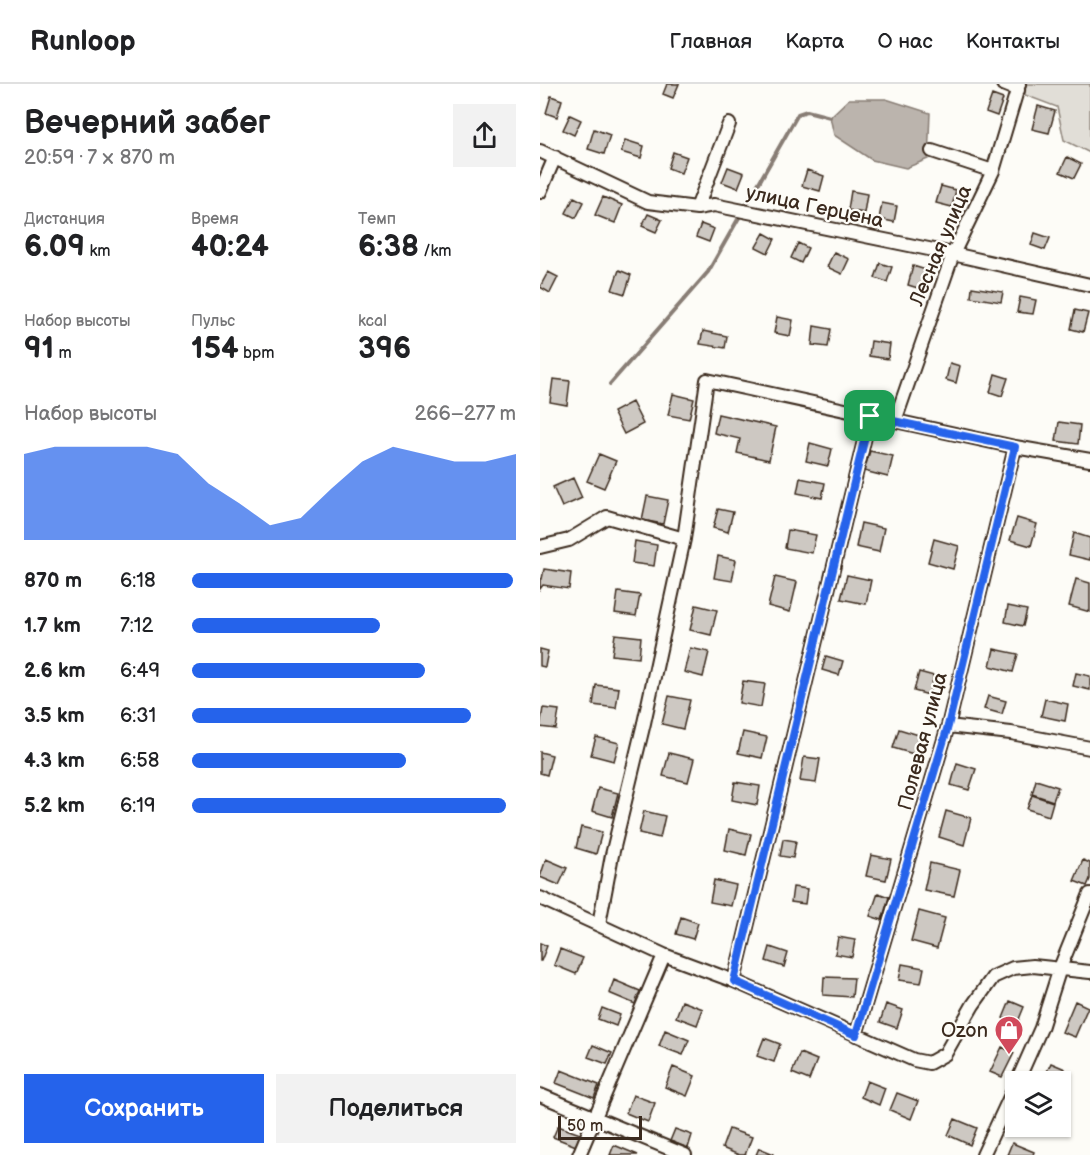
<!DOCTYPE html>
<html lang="ru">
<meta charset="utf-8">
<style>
:root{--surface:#fff;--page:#f2f2f2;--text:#202124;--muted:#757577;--line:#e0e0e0;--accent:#2563eb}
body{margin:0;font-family:"Balsamiq Sans",sans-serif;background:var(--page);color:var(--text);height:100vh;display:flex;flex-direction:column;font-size:22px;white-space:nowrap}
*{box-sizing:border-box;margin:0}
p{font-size:20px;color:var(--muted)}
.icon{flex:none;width:33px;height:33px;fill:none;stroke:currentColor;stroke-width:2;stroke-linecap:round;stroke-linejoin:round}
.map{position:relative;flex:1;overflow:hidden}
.panel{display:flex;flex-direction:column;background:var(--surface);width:540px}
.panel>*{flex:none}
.fabs{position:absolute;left:465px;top:987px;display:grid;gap:12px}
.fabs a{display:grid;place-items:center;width:66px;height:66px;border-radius:0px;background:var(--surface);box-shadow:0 2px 4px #0004;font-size:30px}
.scale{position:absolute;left:18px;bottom:15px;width:84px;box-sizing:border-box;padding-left:6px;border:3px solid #3b2a1e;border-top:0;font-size:16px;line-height:21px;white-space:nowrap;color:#3b2a1e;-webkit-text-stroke:4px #fdfcf7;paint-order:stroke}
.pin{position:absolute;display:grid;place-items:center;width:51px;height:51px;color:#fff;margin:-26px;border-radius:12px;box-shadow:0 3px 9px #0006}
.round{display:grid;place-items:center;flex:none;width:63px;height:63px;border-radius:0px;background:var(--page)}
.headline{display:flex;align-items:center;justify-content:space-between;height:102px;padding:0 24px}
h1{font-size:33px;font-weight:700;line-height:45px}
.figures{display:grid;grid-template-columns:repeat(3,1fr);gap:9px;height:102px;padding:6px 24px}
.figures div{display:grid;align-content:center}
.figures b{font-size:30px;font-weight:700}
.figures small{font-size:16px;font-weight:400}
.figures p{font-size:16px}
.chart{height:168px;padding:12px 24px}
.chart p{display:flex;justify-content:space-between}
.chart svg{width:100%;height:108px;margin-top:6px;fill:var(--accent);opacity:.7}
.primary-button{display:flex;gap:12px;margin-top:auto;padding:12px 24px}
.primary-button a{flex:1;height:69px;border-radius:0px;background:var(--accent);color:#fff;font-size:24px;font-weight:700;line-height:69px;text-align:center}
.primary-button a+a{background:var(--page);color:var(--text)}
ul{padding:0 24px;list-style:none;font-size:20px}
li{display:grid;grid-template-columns:96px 72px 1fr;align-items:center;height:45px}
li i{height:15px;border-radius:8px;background:var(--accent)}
header{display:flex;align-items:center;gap:36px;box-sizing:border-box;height:84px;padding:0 30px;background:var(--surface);border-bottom:2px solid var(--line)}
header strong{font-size:28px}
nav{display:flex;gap:33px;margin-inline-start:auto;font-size:21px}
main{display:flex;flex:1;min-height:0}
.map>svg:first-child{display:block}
.green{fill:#e1ded7;stroke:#8e847a;stroke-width:1.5}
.water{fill:#bbb4ad;stroke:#887d74;stroke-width:1.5}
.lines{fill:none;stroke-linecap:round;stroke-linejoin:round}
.stream{stroke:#887d74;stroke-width:4}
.building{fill:#cdc8c2;stroke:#3b2a1e;stroke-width:1.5}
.minor-casing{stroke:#3b2a1e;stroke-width:16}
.minor{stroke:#fdfcf7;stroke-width:12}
.route-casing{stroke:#fff;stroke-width:12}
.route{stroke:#2563eb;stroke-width:8}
.labels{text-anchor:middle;stroke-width:4.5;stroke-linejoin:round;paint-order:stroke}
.street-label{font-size:20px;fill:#3b2a1e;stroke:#fdfcf7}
.poi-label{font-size:20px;fill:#3b2a1e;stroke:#fdfcf7;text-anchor:end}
</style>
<header>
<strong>Runloop</strong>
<nav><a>Главная</a><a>Карта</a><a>О нас</a><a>Контакты</a></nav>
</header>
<main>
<section class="panel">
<div class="headline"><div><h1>Вечерний забег</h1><p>20:59 · 7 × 870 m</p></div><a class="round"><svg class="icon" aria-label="share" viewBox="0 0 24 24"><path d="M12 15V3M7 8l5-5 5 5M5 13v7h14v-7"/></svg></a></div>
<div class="figures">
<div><p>Дистанция</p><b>6.09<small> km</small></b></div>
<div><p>Время</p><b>40:24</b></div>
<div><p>Темп</p><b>6:38<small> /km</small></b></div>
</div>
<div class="figures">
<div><p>Набор высоты</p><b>91<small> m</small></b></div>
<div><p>Пульс</p><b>154<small> bpm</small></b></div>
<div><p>kcal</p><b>396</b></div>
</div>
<div class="chart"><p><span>Набор высоты</span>266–277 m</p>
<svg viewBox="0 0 160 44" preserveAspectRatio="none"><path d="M0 44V9L10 6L20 6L30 6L40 6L50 9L60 21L70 29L80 38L90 35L100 23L110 12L120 6L130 9L140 12L150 12L160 9V44z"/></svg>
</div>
<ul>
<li><b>870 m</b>6:18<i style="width:99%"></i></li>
<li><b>1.7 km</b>7:12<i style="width:58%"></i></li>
<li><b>2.6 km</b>6:49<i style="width:72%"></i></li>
<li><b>3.5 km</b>6:31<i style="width:86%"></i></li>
<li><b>4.3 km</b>6:58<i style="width:66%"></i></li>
<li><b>5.2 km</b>6:19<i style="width:97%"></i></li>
</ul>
<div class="primary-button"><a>Сохранить</a><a>Поделиться</a></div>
</section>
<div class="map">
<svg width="550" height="1071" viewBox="0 0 550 1071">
<rect width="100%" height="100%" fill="#fdfcf7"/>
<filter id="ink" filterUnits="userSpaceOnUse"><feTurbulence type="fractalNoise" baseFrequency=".0167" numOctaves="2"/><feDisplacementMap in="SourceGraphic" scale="12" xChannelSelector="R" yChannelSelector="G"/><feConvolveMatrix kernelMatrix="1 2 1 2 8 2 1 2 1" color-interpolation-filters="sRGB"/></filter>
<g filter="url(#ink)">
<path class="green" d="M486,0h64v69l-26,-13 -7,-33 -32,-12z"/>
<path class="water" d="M309,15h37l44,14 -2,46 -22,9 -34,-8 -38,-25 -4,-18z"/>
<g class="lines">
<path class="stream" d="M70,300l98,-112 90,-158 9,-3 23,6"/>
</g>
<path class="building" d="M127,0h12l-6,14 -10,-4z
M452,11l11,4 -6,17 -11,-4z
M11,12l11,4 -5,17 -11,-4z
M498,22l17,5 -6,22 -17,-4z
M30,31l11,5 -7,15 -11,-5z
M54,45l16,6 -6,19 -16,-5z
M85,56l19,6 -3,12 -20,-6z
M133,68l14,5 -6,16 -13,-5z
M527,73l14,7 -7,14 -14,-6z
M188,83l16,6 -6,15 -16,-6z
M267,86l17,6 -4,15 -18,-5z
M401,102l15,4 -4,17 -16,-4z
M311,107l16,3 -3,19 -16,-3z
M34,113l10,5 -8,16 -10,-5z
M63,113l19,8 -7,18 -20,-8z
M342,119l15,3 -3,16 -15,-3z
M108,130l14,6 -6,12 -14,-6z
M161,140l13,5 -5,13 -13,-5z
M224,149l11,6 -7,14 -12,-6z
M495,149l15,5 -5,12 -14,-5z
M258,159l10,5 -7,15 -10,-5z
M294,168l15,7 -7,15 -15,-7z
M340,179l12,4 -5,15 -12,-4z
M373,182l13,4 -5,19 -13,-4z
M79,186l12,5 -6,19 -13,-4z
M8,188l10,5 -8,16 -10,-6z
M432,203l31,5 -2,10 -30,-5z
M480,213l16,3 -3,14 -16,-2z
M535,226l13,3 -5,19 -12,-3z
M237,233l16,3 -3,16 -16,-3z
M274,242l17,3 -3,18 -16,-2z
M163,247l24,5 -2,12 -25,-4z
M331,257l19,3 -2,15 -19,-3z
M410,279l10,3 -4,17 -10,-3z
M455,290l13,4 -6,18 -12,-4z
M13,295l17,2 -3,24 -17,-3z
M133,310l21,5 -5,20 -21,-4z
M92,318l11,22 -19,10 -11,-22z
M178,330l58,13 -7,33 -32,-7 3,-14 -26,-6z
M519,338l21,3 -2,19 -22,-3z
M270,359l22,6 -4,17 -22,-5z
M330,367l23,5 -5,21 -24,-6z
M59,370l17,7 -12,27 -17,-7z
M33,394l9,20 -20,9 -9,-20z
M260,394l25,5 -3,15 -25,-5z
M107,412l21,4 -5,24 -21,-4z
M178,425l15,3 -5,20 -15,-4z
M477,434l20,6 -6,22 -21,-6z
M321,439l23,5 -5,24 -23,-5z
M248,446l28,5 -4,18 -27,-5z
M534,449l16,5v22l-21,-5z
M394,455l25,7 -6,23 -25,-7z
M95,457l22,4 -3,21 -22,-3z
M178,472l18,4 -4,21 -18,-3z
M4,485l27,4 -2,16 -26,-4 -3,4v-10h2z
M307,491l24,5 -5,24 -25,-5z
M235,493l22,5 -7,30 -22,-6z
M536,495l14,4v29l-21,-6z
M78,508l22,3 -4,21 -21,-3z
M156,521l21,5 -6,25 -21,-5z
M468,522l19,4 -4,16 -18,-4z
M75,550l26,3 -2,21 -27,-3z
M150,564l19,4 -6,25 -19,-5z
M0,565l8,2 -3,16 -5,-1z
M454,565l24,5 -5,18 -23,-6z
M286,572l17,5 -4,14 -17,-5z
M379,588l15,4 -5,19 -15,-4z
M536,589l14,3v14l-17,-4z
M203,597l22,3 -4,23 -22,-4z
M56,601l23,3 -3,20 -23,-3z
M129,612l21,4 -7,29 -21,-5z
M448,612l18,5 -4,13 -18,-5z
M505,615l23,5 -3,17 -24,-5z
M3,624l16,2 -3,19 -16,-2z
M359,645l23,7 -5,19 -24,-7z
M203,648l24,5 -5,21 -24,-5z
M56,653l23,6 -5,18 -23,-6z
M0,668l12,3 -5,20 -7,-2z
M129,669l25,6 -6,23 -25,-6z
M264,673l16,2 -4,24 -16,-2z
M417,679l19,6 -7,21 -18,-5z
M496,696l22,7 -5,14 -21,-7z
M195,698l25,4 -3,19 -25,-5z
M58,704l20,5 -6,24 -20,-6z
M492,711l21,7 -4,14 -22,-7z
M104,727l21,5 -5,22 -21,-5z
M406,727l25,7 -7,27 -25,-8z
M41,743l21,5 -6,22 -20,-6z
M189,745l22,5 -5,21 -21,-5z
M243,755l13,2 -3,17 -13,-2z
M331,771l20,4 -5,21 -20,-4z
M6,775l21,9 -8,17 -19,-8z
M543,776l7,3v16l-3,7 -13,-5z
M390,779l30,7 -6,26 -30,-6z
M174,796l22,5 -5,21 -21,-4z
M253,803l14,2 -2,15 -14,-2z
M338,809l11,4 -7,23 -12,-4z
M379,827l26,7 -8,30 -26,-7z
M141,833l17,6 -5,16 -17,-5z
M298,853l17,3 -3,17 -17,-3z
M0,859l7,3 -6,15h-1z
M230,863l18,6 -4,14 -18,-6z
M20,865l23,9 -7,16 -22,-9z
M362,880l22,4 -3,15 -22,-3z
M284,893l30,1 -2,19 -29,-2z
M74,896l26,11 -5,13 -26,-11z
M142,917l21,8 -6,16 -21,-8z
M470,917l14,6 -7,17 -14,-6z
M535,917l13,6 -13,30 -13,-5z
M346,920l17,6 -6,18 -17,-6z
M62,924l18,7 -4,11 -18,-7z
M125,946l24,10 -6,15 -24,-9z
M224,954l16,6 -6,18 -17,-6z
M53,961l19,8 -5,11 -19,-7z
M462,963l12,6 -12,24 -12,-5z
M260,969l17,7 -8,20 -17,-7z
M511,979l14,6 -5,13 -17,-2z
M133,983l22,9 -8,20 -22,-9z
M21,986l38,15 -5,13 -38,-15z
M327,997l18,7 -6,17 -18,-8z
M357,1009l21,8 -7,18 -21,-9z
M93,1011l22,8 -7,19 -22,-9z
M415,1035l22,9 -7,17 -22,-10z
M18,1042l22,8 -4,12 -23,-9z
M135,1045l17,6 -4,13 -18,-7z
M189,1045l23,8 -7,18h-6l-17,-7z
M472,1059l22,9 -1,3h-26z
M74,1061l24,10h-28z
M219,1064l15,6v1h-18z"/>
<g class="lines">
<g class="minor-casing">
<path id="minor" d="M463,0l15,6
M0,67l108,51 49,6 17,-3 239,49 137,31
M392,67l61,20
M0,108l15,-35
M157,124l32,-84
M355,337l58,-167 40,-83 26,-87
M0,463l29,-7 38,-23 77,22
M408,642l63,7 79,15
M0,814l124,57 70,26 180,79 15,3 16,-9 28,-49 20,-28 20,-9 20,-2 57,6
M59,840l13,-69 32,-132 40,-184 23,-159 308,67 75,13
M194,897l136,-565
M316,951l92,-309 67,-279
M477,998l24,-54 19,-60 30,-74
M0,1011l145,60
M39,1071l85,-200
M443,1071l33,-71"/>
</g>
<use href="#minor" class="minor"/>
</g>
</g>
<g class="lines" filter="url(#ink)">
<g class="route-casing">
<path id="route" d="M330,332l145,31 -67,279 -92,309 -122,-54z"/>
</g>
<use href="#route" class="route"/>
</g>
<defs>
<g id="shop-pin" transform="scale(1.5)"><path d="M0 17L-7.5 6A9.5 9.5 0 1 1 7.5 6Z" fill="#d1495b" stroke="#fdfcf7"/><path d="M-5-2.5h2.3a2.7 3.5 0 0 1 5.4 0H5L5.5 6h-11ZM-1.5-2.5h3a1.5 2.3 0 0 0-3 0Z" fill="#fff"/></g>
</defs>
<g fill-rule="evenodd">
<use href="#shop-pin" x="469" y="946"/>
</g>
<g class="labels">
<g class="street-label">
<text transform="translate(275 122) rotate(12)" y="7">улица Герцена</text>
<text transform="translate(400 161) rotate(-67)" y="7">Лесная улица</text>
<text transform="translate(382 657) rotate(-75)" y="7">Полевая улица</text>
</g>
<g class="poi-label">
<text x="448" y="953">Ozon</text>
</g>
</g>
</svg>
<div class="fabs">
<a><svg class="icon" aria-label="layers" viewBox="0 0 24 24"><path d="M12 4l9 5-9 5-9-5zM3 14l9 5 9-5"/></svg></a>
</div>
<div class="scale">50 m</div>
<div class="pin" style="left:330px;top:332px;background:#1e9e55"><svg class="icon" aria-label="arrive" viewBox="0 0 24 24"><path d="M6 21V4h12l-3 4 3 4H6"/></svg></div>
</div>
</main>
